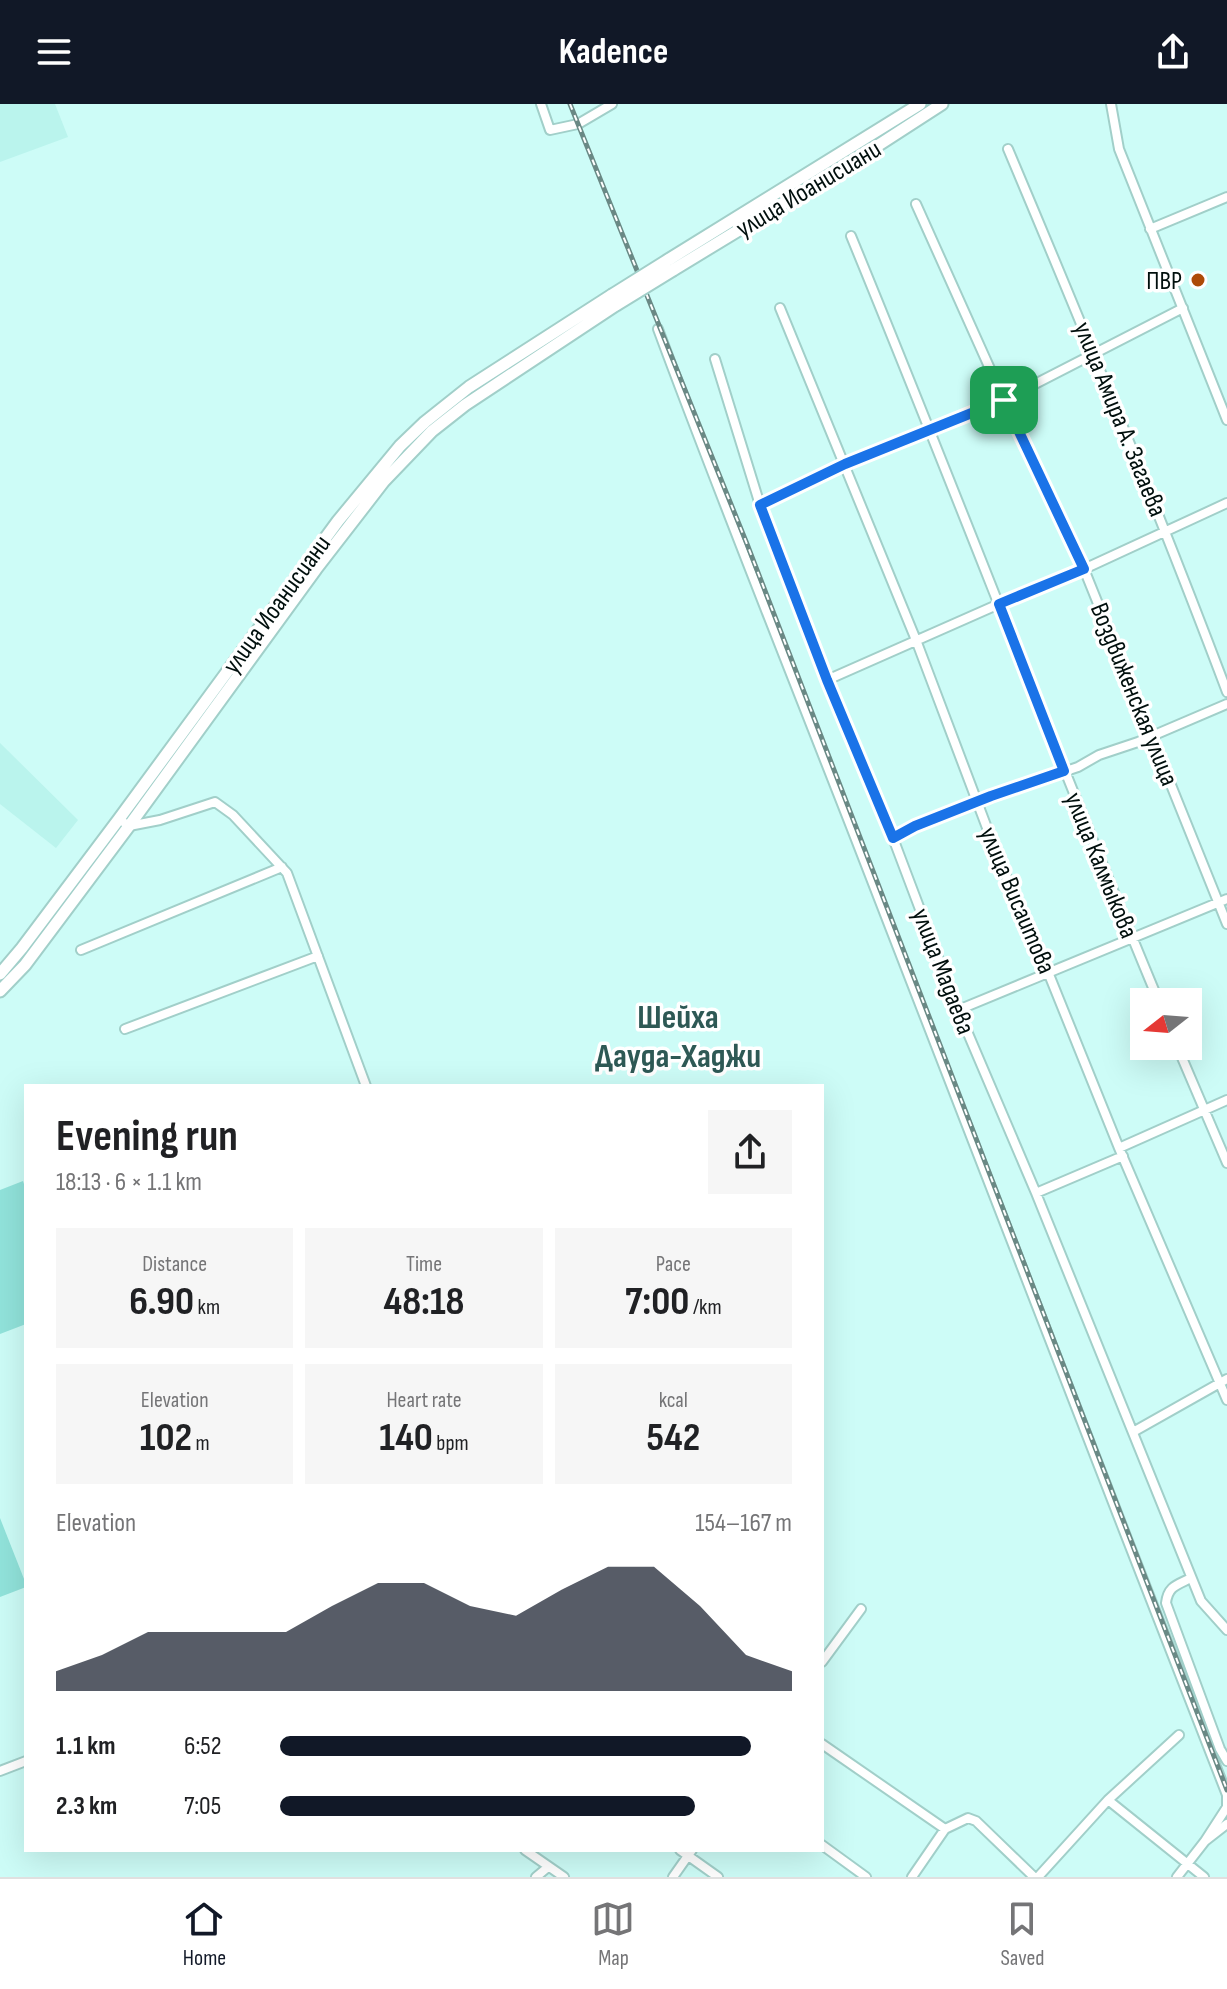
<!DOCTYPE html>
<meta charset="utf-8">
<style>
:root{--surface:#fff;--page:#f6f6f6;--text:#202124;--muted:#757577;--line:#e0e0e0;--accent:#111827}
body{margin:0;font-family:"Sofia Sans Condensed",sans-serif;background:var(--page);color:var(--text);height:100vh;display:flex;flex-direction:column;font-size:30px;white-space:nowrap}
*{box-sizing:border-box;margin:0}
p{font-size:26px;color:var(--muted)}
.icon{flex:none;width:44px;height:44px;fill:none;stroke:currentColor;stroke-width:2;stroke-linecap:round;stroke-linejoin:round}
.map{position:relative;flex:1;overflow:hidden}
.sheet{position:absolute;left:24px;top:980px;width:800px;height:768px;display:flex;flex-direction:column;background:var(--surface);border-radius:0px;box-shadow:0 8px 32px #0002}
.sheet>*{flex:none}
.needle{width:52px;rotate:253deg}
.controls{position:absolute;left:1130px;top:884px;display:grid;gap:16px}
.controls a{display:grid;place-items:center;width:72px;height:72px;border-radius:0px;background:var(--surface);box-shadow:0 8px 32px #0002;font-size:40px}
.pin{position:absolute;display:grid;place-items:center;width:68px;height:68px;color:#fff;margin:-34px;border-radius:16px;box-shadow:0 4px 12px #0006}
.round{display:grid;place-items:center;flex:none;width:84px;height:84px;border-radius:0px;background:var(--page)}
.headline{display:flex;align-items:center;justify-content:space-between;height:136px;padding:0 32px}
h1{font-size:44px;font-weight:700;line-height:60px}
.metrics{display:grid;grid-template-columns:repeat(3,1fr);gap:12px;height:136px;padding:8px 32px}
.metrics div{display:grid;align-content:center;border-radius:0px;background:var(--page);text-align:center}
.metrics b{font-size:40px;font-weight:700}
.metrics small{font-size:22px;font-weight:400}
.metrics p{font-size:22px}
.chart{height:224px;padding:16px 32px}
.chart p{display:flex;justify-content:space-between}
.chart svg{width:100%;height:144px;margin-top:8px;fill:var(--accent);opacity:.7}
ul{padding:0 32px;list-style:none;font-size:26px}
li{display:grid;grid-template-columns:128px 96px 1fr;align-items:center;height:60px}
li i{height:20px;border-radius:10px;background:var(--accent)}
header{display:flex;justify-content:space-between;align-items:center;height:104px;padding:0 32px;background:var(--accent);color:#fff;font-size:36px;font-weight:700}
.dock{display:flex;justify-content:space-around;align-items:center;height:112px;border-top:2px solid var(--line);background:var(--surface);font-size:22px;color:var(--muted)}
.dock a{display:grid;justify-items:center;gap:4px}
.dock .active{color:var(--accent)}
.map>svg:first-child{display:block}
.built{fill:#baf4ed}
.green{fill:#91e3db}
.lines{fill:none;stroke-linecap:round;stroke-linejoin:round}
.minor-casing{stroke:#a1cfc9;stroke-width:12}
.major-casing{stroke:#a1cfc9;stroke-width:15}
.minor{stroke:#fff;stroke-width:8}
.major{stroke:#fff;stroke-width:11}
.rail-casing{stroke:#6a8985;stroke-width:5}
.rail{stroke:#fff;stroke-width:2;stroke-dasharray:6;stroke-linecap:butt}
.major-bridge-casing{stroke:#a1cfc9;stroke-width:15;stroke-linecap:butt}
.major-bridge{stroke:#fff;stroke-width:11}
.route-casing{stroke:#fff;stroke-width:16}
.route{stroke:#1a73e8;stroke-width:10}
.poi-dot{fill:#ad4b08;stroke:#fff;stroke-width:3}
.labels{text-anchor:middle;stroke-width:7;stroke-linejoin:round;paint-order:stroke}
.street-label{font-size:26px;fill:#010f0d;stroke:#fff}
.poi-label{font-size:26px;fill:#010f0d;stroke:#fff;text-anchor:end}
.district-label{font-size:34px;font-weight:bold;fill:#2e5955;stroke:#fff}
</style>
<header><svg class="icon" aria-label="menu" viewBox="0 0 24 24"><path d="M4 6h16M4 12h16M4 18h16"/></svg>Kadence<svg class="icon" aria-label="share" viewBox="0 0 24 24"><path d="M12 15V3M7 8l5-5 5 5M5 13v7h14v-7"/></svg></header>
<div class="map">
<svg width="1227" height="1773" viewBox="0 0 1227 1773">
<rect width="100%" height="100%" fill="#cdfcf7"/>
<path class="built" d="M0,0h55l13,33 -68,25z
M0,639l78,77 -22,28 -56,-44z"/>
<path class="green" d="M23,1077l3,9v134l-26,10v-144z
M0,1414l26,66v3l-26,10z"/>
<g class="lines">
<g class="minor-casing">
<path id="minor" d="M541,0l9,26 28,-6 34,-20
M1111,0l8,45 108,271
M1008,45c76,180 150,360 219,543
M916,100l88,196 80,169 143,355
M1150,125l77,-32
M851,132c105,255 202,512 308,766
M780,204l136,332 82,217 50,115 71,176 108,252
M658,225c63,170 131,339 197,508 124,319 247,639 372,958v12l-22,34
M715,255l45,146 67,175 66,158 65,172 78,183 165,408 26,29
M760,401l85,-41 159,-64 179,-92
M827,576l172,-76 85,-35 143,-66
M119,715l10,7 31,-6 55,-18 18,13 54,58 79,213
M893,734l22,-12 76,-30 87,-29 21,-12 39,-13 89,-38
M81,846l201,-83
M958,906l269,-111
M125,925l193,-73
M1177,942l50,117
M1119,1044l108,-48
M1036,1089l87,-37
M1133,1328l94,-53
M1191,1474c-14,7 -23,8 -25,25l54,146 7,12
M822,1558l39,-53
M822,1640l123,85
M0,1667l26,-10
M1108,1696l96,77
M822,1741l44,32
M525,1746l39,27
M680,1746l38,27
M536,1773l12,-10
M673,1773l19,-27
M912,1773l33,-48 23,-11 8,3 58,56
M1038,1773l70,-77 71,-65
M1177,1773l28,-36 22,-17"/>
</g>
<g class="major-casing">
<path id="major" d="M668,156l252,-156
M673,166l201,-122 68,-44
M0,870l22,-26 97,-129 219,-298 62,-75 25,-24 44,-35 143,-92
M0,887l25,-26 104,-139 187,-257 68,-88 48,-50 33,-26 151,-100"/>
</g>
<use href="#minor" class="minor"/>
<use href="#major" class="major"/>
<g class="rail-casing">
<path id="rail" d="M570,0l177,440 480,1246"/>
</g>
<use href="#rail" class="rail"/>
<g class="major-bridge-casing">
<path id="major-bridge" d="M612,191l56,-35
M616,201l57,-35"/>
</g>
<use href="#major-bridge" class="major-bridge"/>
</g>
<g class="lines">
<g class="route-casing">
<path id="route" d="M1004,296l80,169 -85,35 65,167 -73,25 -76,30 -22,12 -66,-158 -67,-175 85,-41z"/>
</g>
<use href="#route" class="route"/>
</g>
<circle class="poi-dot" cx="1198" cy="176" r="8"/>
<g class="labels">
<g class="street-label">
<text transform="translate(808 84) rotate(-31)" y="9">улица Иоанисиани</text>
<text transform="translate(1121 315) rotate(68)" y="9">улица Амира А. Загаева</text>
<text transform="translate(276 500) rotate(-54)" y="9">улица Иоанисиани</text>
<text transform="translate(1135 590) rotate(68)" y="9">Воздвиженская улица</text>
<text transform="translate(1102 761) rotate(68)" y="9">улица Калмыкова</text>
<text transform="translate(1018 796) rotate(67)" y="9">улица Висаитова</text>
<text transform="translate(944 867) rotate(69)" y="9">улица Мадаева</text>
</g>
<g class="poi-label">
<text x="1182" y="185">ПВР</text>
</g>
<g class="district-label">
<text x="678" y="924">Шейха<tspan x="678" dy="39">Дауда-Хаджи</tspan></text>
</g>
</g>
</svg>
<div class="controls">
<a><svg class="needle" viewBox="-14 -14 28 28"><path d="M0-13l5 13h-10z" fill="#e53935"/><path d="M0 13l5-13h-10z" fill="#757577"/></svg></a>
</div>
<div class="pin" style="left:1004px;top:296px;background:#1e9e55"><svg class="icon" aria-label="arrive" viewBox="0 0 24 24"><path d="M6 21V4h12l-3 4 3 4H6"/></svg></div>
<section class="sheet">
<div class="headline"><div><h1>Evening run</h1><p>18:13 · 6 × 1.1 km</p></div><a class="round"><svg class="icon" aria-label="share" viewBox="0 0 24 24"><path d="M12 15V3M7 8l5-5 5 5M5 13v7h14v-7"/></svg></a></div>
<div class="metrics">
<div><p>Distance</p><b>6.90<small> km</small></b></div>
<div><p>Time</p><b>48:18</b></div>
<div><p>Pace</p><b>7:00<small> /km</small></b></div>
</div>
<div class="metrics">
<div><p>Elevation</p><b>102<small> m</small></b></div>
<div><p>Heart rate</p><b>140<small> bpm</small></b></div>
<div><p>kcal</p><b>542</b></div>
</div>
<div class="chart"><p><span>Elevation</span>154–167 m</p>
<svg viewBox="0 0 160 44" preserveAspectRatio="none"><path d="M0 44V38L10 33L20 26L30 26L40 26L50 26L60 18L70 11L80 11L90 18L100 21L110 13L120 6L130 6L140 18L150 33L160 38V44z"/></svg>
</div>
<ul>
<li><b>1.1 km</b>6:52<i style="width:92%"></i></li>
<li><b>2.3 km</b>7:05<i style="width:81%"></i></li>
</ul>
</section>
</div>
<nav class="dock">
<a class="active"><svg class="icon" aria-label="home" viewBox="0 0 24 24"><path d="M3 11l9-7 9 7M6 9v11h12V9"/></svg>Home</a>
<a><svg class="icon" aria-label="map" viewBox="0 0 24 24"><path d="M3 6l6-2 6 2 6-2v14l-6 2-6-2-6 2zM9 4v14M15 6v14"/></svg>Map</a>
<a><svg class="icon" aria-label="saved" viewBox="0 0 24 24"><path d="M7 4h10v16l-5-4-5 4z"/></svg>Saved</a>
</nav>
